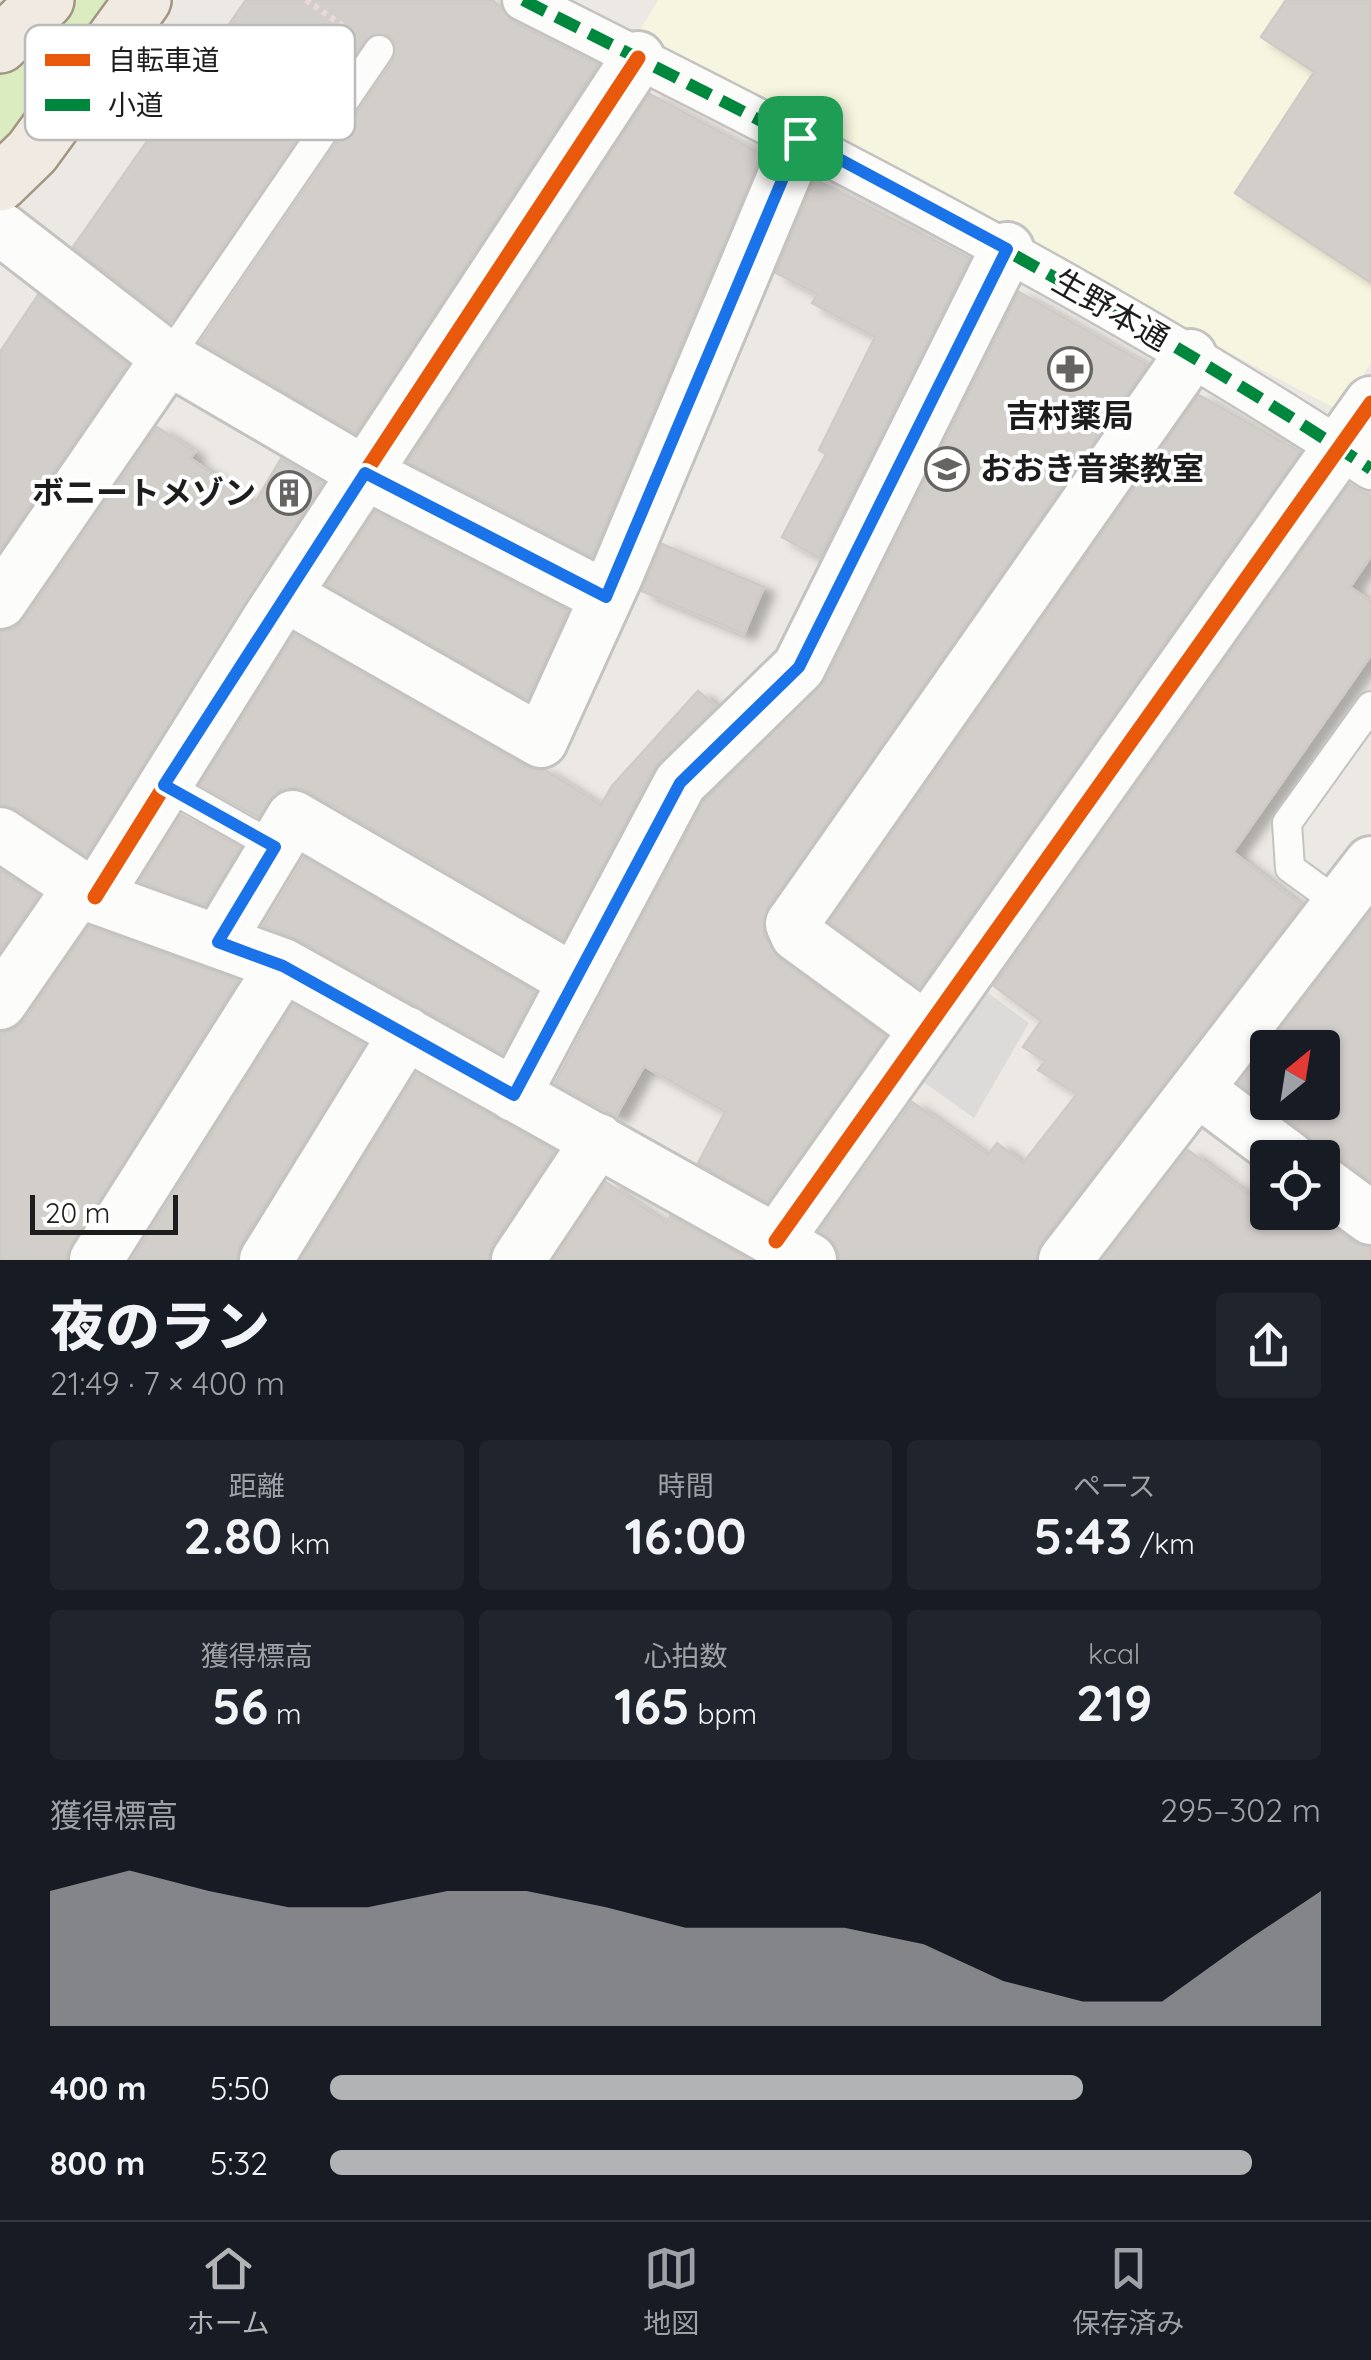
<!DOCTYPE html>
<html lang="ja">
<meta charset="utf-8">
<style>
:root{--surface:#171b24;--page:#20242c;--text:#f1f3f6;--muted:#9ea1a6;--line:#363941;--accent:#b2b3b4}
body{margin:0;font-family:Quicksand,"Noto Sans JP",sans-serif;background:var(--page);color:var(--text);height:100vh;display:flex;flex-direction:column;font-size:38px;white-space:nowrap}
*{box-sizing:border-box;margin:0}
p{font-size:32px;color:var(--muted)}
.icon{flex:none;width:55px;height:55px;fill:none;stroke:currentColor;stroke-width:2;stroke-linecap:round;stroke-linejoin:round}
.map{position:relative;height:1260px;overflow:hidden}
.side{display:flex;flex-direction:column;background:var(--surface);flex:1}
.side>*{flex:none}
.needle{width:65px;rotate:30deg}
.fabs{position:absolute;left:1250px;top:1030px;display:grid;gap:20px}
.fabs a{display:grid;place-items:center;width:90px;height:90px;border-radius:10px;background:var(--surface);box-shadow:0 2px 8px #0004;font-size:50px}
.scale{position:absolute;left:30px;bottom:25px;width:148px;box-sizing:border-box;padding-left:10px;border:5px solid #1d1d1d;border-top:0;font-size:28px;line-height:35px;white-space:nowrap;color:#1d1d1d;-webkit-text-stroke:8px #fff;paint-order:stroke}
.pin{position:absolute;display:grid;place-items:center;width:85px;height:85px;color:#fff;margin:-42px;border-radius:20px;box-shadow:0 5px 15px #0006}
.round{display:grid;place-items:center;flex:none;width:105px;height:105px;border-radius:10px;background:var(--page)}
.headline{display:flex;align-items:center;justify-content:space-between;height:170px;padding:0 50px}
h1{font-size:55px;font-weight:800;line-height:75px}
.stats{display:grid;grid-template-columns:repeat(3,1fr);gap:15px;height:170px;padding:10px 50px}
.stats div{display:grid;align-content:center;border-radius:10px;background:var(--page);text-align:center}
.stats b{font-size:50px;font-weight:800}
.stats small{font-size:28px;font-weight:400}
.stats p{font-size:28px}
.chart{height:280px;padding:20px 50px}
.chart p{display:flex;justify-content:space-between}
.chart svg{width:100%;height:180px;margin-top:10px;fill:var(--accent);opacity:.7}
ul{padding:0 50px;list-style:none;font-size:32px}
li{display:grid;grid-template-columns:160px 120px 1fr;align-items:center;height:75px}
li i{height:25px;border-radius:12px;background:var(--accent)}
.tabs{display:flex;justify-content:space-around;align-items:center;height:140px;border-top:2px solid var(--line);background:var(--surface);font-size:28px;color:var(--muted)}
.tabs a{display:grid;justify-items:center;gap:5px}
.tabs .current{color:var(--accent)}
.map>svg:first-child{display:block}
.education{fill:#f6f5df}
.grass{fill:#daecc0}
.parking{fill:#dcdbd9}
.building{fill:#d2cfcb;stroke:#cfcac6;stroke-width:2.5;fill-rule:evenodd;filter:url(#shadow)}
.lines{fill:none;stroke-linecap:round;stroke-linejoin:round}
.service-casing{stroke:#c4c3c1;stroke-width:32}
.pedestrian-casing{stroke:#c4c3c1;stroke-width:45}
.minor-casing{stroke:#c4c3c1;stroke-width:58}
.primary-casing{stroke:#a29682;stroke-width:60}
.path{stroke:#ebd9d7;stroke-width:6;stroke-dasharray:5 5;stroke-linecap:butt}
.service{stroke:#fcfcfb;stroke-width:28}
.pedestrian{stroke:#fcfcfb;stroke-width:40}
.minor{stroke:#fcfcfb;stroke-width:52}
.primary{stroke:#f0eae3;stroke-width:55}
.quiet{stroke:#00873e;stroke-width:12;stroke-dasharray:25 12;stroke-linecap:butt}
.cycleway-casing{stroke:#fff;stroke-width:21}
.cycleway{stroke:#e8590c;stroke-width:15}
.route-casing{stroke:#fff;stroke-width:20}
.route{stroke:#1a73e8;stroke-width:12}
.labels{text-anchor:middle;stroke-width:8;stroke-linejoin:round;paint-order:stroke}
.street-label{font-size:32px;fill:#1d1d1d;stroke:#fff}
.poi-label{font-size:32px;font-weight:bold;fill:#1d1d1d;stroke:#fff}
.key{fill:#fff;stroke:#bbb;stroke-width:2.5}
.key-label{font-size:28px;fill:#1d1d1d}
</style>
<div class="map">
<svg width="1371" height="1260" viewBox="0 0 1371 1260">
<defs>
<filter id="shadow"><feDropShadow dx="11" dy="6" stdDeviation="5" flood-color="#0004"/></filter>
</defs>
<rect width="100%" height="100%" fill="#ece9e4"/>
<path class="education" d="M658,0h713v363l-31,48 -706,-371z"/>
<path class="grass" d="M75,0h33c-39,48 -68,100 -108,147v-79z"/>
<path class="parking" d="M977,985l52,38 -55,95 -59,-42z"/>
<path class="building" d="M246,0h247l19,21 86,43 -243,369 -155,-91 193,-282 2,-17 -7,-8 -16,-1 -7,6 -194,282 -98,-75z
M1286,0h85v283l-136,-90 79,-121 -53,-35z
M650,94l111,60 -169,402 -184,-94z
M815,179l154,79 -150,300 -37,-21 44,-83 -7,-4 56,-113 -63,-34 5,-9 -41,-21z
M1019,292l128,73 -380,543 -3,27 15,24 106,77 -118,166 -69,-39 27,-51 -81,-46 -28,50 -61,-33 149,-282 122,-121z
M38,295l89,69 -127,185v-197z
M1199,395l101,57 -381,535 -89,-65z
M157,427l38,25 -5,6 64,46 27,-45 41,24 -236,372 -69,-46 -17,-5v-172l14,-3 11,-10z
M1350,484l21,13v59l-21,31 21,15v53l-138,197 68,53 -260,337 -5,18h-196l-5,-16 -15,-13 92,-129 76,53 9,-12 26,20 54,-69 -39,-24 7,-9 -22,-14 18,-26 -47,-35z
M375,512l192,99 -40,88 -200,-114z
M662,544l102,43 -20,47 -102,-43z
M294,635l232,132 19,3 56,35 11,-19 86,-95 18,15 -62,62 -91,171 -255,-148 -14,-4 -15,3 -21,27 -58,-32z
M182,815l58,32 -35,58 -65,-24z
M304,858l231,134 -33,61 -205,-114 -34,-13z
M0,870l38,25 -38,55z
M1371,912v269l-32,-24 -21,-4 -11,-19 -68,-51zM1268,1048h54v54h-54z
M89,927l149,53 -167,264 -5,16h-66v-227l14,-3 11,-10z
M293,1005l71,40 -124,199 -4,16h-104z
M416,1074l138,77 -61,92 -5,17h-187z
M1188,1150l61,45 13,-20 6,4v33h45l40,30 18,5v13h-268z
M606,1182l60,41 4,-7 79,44h-195z"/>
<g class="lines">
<g class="service-casing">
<path id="service" d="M168,358l211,-308
M165,785l110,62
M1341,905l-51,-37 -3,-45 84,-117"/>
</g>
<g class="pedestrian-casing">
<path id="pedestrian" d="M523,0c289,146 577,290 848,469"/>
</g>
<g class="minor-casing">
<path id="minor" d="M0,228l168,130 197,115 241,124
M285,595l256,146 76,-167 183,-436
M0,602l168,-244
M0,834l95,63 188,68 527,295
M95,897l175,-280 368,-559
M218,942l75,-125 282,164
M0,1003l81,-117
M926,1029l-129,-94 -5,-11 398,-568
M1197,1089l92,69
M514,1095l166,-312 119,-116 208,-418
M1322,1182l49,36
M776,1241l595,-838
M96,1260l187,-295
M266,1260l140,-227
M518,1260l80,-120
M1065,1260l306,-397"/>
</g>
<g class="primary-casing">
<path id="primary" d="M0,45l46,-45
M0,183l32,-31 111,-152"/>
</g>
<path class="path" d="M306,0l43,30"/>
<use href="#service" class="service"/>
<use href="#pedestrian" class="pedestrian"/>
<use href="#minor" class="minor"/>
<use href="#primary" class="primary"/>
<path class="quiet" d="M523,0c289,146 577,290 848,469"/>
<g class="cycleway-casing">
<path id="cycleway" d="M95,897l175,-280 368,-559
M514,1095l166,-312 119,-116 208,-418
M776,1241l595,-838"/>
</g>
<use href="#cycleway" class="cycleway"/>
</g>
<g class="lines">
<g class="route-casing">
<path id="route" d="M800,138l207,111 -208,418 -119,116 -166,312 -231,-129 -65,-24 57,-95 -111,-62 201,-312 241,124z"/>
</g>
<use href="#route" class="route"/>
</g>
<defs>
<g id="pharmacy-ring" transform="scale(2.25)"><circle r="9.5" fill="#fff" stroke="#656463" stroke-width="1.5"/><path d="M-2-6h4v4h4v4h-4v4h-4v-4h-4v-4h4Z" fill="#656463"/></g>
<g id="school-ring" transform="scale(2.25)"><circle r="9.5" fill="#fff" stroke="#656463" stroke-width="1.5"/><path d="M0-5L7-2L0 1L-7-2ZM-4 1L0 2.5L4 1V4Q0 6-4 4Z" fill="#656463"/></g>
<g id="building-ring" transform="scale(2.25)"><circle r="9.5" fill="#fff" stroke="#656463" stroke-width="1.5"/><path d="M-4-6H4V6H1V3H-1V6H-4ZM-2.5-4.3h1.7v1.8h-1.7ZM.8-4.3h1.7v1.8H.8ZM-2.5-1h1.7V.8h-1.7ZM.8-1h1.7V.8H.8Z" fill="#656463"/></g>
</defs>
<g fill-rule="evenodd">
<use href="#pharmacy-ring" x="1070" y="369"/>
<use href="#school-ring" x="947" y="469"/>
<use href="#building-ring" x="289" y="493"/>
</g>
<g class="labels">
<g class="street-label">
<text transform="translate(1111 310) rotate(30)" y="11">生野本通</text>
</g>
<g class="poi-label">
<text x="1070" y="427">吉村薬局</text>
<text x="980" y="480" text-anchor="start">おおき音楽教室</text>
<text x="256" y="504" text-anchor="end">ボニートメゾン</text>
</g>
</g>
<rect x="25" y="25" width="330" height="115" rx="15" class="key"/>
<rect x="45" y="54" width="45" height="12" fill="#e8590c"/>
<rect x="45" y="99" width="45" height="12" fill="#00873e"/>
<g class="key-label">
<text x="108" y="70">自転車道</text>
<text x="108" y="115">小道</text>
</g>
</svg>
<div class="fabs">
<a><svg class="needle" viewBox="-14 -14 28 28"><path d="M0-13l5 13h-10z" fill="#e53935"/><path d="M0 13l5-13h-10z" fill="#9ea1a6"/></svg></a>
<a><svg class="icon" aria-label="locate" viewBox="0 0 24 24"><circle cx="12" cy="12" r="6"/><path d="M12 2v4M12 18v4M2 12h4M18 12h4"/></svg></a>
</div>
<div class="scale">20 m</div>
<div class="pin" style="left:800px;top:138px;background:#1e9e55"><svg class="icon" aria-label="arrive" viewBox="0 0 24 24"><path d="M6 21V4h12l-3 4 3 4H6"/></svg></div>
</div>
<section class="side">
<div class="headline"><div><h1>夜のラン</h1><p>21:49 · 7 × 400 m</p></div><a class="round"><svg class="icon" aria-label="share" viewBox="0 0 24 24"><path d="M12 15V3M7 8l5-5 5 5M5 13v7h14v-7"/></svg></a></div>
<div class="stats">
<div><p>距離</p><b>2.80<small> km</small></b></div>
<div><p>時間</p><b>16:00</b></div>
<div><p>ペース</p><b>5:43<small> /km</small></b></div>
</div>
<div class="stats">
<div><p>獲得標高</p><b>56<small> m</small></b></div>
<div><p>心拍数</p><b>165<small> bpm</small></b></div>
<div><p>kcal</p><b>219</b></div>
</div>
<div class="chart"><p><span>獲得標高</span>295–302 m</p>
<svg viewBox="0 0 160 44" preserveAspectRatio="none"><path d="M0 44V11L10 6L20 11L30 15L40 15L50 11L60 11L70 15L80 20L90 20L100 20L110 24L120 33L130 38L140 38L150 24L160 11V44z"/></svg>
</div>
<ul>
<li><b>400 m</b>5:50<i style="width:76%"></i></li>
<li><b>800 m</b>5:32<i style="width:93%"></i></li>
</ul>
</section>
<nav class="tabs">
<a class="current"><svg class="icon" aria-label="home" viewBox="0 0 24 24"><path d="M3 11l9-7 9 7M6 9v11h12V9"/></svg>ホーム</a>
<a><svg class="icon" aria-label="map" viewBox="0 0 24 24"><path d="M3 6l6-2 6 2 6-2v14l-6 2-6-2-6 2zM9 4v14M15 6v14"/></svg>地図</a>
<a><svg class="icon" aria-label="saved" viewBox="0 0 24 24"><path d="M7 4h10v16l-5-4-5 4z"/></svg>保存済み</a>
</nav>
